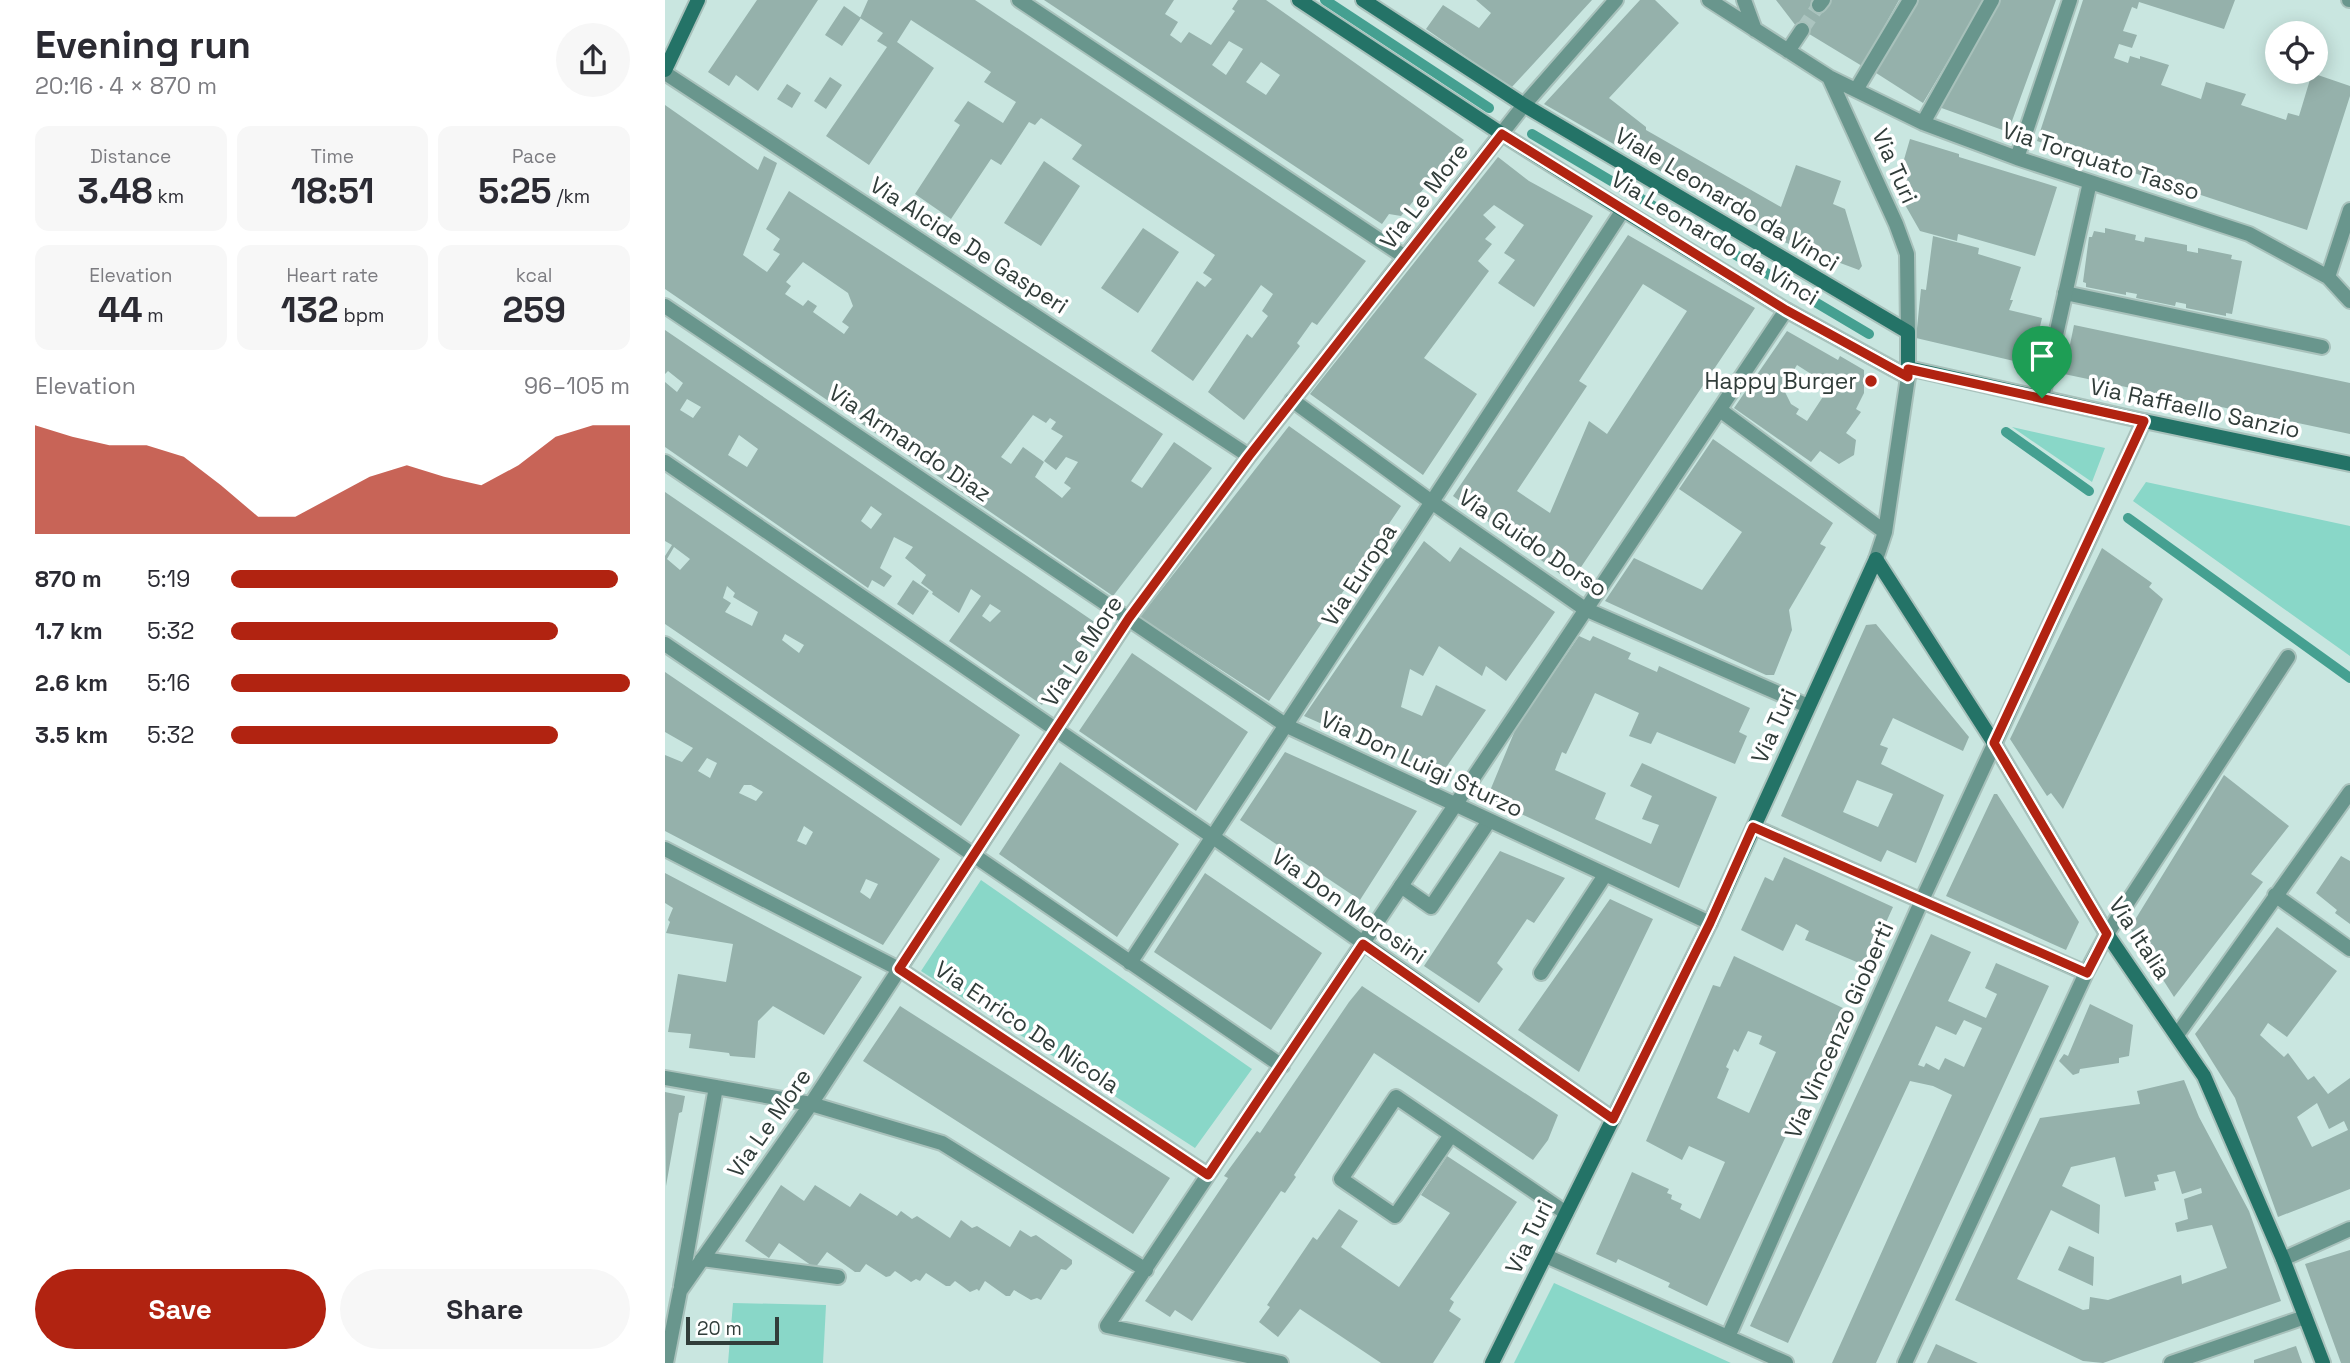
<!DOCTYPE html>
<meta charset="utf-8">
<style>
:root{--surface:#fff;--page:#f7f7f7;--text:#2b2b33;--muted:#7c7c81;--accent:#b12311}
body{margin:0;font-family:"Space Grotesk",sans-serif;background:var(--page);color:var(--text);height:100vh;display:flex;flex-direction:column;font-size:26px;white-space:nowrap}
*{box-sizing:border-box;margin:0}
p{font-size:23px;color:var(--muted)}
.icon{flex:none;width:38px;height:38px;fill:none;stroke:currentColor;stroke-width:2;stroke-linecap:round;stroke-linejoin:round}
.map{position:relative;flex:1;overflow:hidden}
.drawer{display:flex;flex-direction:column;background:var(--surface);width:665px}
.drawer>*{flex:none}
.controls{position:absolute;left:1600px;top:21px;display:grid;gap:14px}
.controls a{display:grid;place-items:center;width:63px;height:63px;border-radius:50%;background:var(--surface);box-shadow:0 4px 18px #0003;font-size:35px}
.scale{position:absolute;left:21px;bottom:18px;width:93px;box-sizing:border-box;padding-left:7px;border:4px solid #313d3a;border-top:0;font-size:19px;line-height:24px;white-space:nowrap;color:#313d3a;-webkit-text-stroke:5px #fff;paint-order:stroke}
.pin{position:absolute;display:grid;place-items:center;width:60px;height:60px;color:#fff;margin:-72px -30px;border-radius:50% 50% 50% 0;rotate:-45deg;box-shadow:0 0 7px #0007}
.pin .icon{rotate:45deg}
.round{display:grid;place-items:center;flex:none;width:74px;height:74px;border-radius:37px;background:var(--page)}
.summary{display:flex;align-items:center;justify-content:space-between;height:119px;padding:0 35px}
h1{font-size:38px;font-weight:600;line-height:52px}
.stats{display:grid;grid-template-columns:repeat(3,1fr);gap:10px;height:119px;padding:7px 35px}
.stats div{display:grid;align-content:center;border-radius:14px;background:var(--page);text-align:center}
.stats b{font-size:35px;font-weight:600}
.stats small{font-size:19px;font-weight:400}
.stats p{font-size:19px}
.chart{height:196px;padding:14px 35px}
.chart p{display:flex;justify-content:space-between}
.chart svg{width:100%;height:126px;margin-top:7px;fill:var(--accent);opacity:.7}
.primary-button{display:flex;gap:14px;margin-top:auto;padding:14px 35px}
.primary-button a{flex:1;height:80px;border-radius:42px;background:var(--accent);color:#fff;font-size:28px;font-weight:600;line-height:80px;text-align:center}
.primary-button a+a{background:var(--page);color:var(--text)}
ul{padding:0 35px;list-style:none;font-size:23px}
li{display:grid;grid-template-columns:112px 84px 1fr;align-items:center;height:52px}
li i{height:18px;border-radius:9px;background:var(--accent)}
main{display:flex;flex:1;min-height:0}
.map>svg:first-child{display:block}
.green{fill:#89d7c8}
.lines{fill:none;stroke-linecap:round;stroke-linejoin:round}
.stream{stroke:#45a091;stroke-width:10}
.building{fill:#95b1ab;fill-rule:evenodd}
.street-tunnel{stroke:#abc4bf;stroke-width:14;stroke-dasharray:14 7;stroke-linecap:butt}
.lane-casing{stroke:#a8c1bb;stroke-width:18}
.street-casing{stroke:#a8c1bb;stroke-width:18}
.secondary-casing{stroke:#a8c1bb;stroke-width:18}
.lane{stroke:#69968d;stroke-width:14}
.street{stroke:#69968d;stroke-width:14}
.secondary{stroke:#247367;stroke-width:14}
.route-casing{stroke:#fff;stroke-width:14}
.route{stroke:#b12311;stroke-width:9}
.poi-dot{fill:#b12311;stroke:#fff;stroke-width:2.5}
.labels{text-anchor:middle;stroke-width:7;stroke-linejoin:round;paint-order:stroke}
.street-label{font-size:23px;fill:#313d3a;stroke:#fff}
.poi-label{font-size:23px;fill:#313d3a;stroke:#fff;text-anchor:end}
</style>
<main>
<section class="drawer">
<div class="summary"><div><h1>Evening run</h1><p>20:16 · 4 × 870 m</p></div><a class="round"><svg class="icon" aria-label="share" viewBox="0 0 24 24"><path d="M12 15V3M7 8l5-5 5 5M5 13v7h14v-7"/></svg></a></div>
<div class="stats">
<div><p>Distance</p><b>3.48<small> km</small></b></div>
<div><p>Time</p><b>18:51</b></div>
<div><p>Pace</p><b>5:25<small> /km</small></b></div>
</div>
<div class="stats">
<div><p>Elevation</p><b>44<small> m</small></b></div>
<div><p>Heart rate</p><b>132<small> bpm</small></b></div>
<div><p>kcal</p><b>259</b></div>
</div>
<div class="chart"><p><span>Elevation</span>96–105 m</p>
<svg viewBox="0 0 160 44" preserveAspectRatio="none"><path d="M0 44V6L10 10L20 13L30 13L40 17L50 27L60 38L70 38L80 31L90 24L100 20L110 24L120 27L130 20L140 10L150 6L160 6V44z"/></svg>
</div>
<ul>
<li><b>870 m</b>5:19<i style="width:97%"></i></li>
<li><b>1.7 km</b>5:32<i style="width:82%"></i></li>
<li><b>2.6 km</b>5:16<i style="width:100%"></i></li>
<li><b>3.5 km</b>5:32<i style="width:82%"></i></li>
</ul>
<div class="primary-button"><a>Save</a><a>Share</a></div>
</section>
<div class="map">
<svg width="1685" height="1363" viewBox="0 0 1685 1363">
<rect width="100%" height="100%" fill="#c9e6e0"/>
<path class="green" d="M1347,427l93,21 -13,34z
M1481,482l204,44v130l-217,-155z
M316,880l271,189 -57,79 -274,-177z
M889,1283l177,80h-217z
M68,1303l93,2 -3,58h-95z"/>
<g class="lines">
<path class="stream" d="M660,0l164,108
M867,134l337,200
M1341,432l83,59
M1463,518l222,160"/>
</g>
<path class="building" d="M92,0h61l-60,91 -22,-16 -7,11 -21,-14z
M203,0h107l391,261 -49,64 -5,-3 -15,21 3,3 -56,74 -36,-28 39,-58 5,4 16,-22 -6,-5 11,-17 -12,-9 -68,96 -42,-30 46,-70 8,6 7,-8 -9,-6 12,-18 -143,-96 10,-14 -41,-27 -6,7 -6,-3 -28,43 -10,-6 -40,60 -36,-25 45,-69 -6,-4 14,-20 35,22 13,-21 -32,-20 7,-10 -80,-52 -14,22 37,26 -65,97 -43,-29 61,-89 -10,-6 6,-8 -23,-15z
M379,0h130l-9,14 13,8 -8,13 11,8 8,-11 22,13 24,-34 -3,-2 6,-9h28l198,140 -63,76 -12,-2 -7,10zM564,41l14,8 -17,26 -14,-10zM596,62l19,13 -14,20 -20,-13z
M811,0h116l-81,88 -85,-59 17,-24 36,23 12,-15z
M975,0h15l24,23 -70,75 37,29v3l135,77 15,-42 45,16 -8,23 12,5 17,57 -3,4 -75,-28 -240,-138z
M1111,0h36l13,9 5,-9h69l-37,66 -66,-40z
M1249,0h70l-61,103 -50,-32z
M1333,0h58l-48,132 -72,-26z
M1418,0h152l-11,29 -85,-27 -2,7 -5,-2 -9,24 14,4 -5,13 -13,-4 -5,14 14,5 2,-7 10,3v-3l29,9 -8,20 40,14 5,-17 40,12 -5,11 45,15 2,-7 11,3 13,-43 38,13v10l-43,134 -270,-89z
M179,6l17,12 -19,28 -17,-11z
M165,77l12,8 -16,24 -12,-8z
M122,84l14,9 -9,15 -15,-9z
M0,105l93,65 6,-14 13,7 -34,92 24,17 13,-18 -7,-4 7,-11 -14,-10 23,-38 374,243 -32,47 11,7 32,-46 38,26 -99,128 -448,-307zM138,262l45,31 5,13 -11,16 7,5 -5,7 -31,-22 4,-6 -9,-6 -5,6 -18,-12 6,-8 -5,-4zM368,415l13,8 4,-5 6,4 -5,7 12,7 -19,25 12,9 10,-13 12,5 -14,21 7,5 -9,10 -27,-21 9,-15 -21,-15 -12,17 -10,-7z
M1245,139l49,15v3l98,30 -22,69 -77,-22 -1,7 -37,-10 -16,-28 3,-13 -11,-3z
M833,157l31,24 64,35 -59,91 -36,-24 17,-23 -11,-7 20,-28 -30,-20 -11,10 13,12 -11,12 7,5 -14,17 11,10 -65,87 53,36 -54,81 -113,-81z
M379,161l36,25 -39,60 -37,-23z
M478,228l36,24 -41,61 -37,-25z
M1440,228l31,7 -1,5 9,2 1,-5 42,8v6l11,2v-5l34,7 -1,4 11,2 -10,53 -6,-1v3l-40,-8v-4l-10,-2 -1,4 -39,-8 1,-4 -11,-2v3l-40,-8v-4l-3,-1 6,-45h3l2,-6 11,2z
M963,235l127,73 -184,274 -118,-86zM978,284l44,27 -80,123 -18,-13 -39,92 -33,-22 70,-105 -8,-5z
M1268,236l46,12 -1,6 43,13 -11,33h3l-4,10 33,8 -11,47 -115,-27 5,-49 5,1z
M1409,325l276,58v51l-286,-60z
M0,330l431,293 -54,82 -93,-64 32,-45 -10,-7 -12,24 -27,-19 1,-2 -12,-9 5,-8 -21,-17 8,-11 -19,-10 -14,31 12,8 -8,11 -12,-7 -4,8 -203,-141v-65l12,10 6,-9 -15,-12 -3,3zM22,399l14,8 -8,11 -13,-8zM74,435l19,14 -11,18 -19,-12zM206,506l11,8 -11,15 -10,-8zM325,604l11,7 -11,11 -8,-6z
M1122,331l51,29 2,-4 24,14v23l-8,16 5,3 -15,21 10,7 -2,15 -15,9 -19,-13 -9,11 -77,-54zM1132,365l33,21 -23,35 -11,-7 3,-5 -8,-5 -6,-12v-8z
M624,426l112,80 -132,195 -129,-84z
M1048,439l120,84 -13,21 6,3 -37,63 3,20 -18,45h-8l-161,-74 29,-43 68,32 40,-58 -63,-43z
M0,492l355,243 -59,91 -296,-202v-68l7,-11 -7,-4zM9,547l16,12 -10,11 -13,-11zM62,586l8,7 -2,4 25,15 -6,14 -27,-14 6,-9 -8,-5zM120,634l19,11 -5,8 -17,-13z
M759,541l26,21 10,-15 95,65 -49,69 -20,-15 -4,10 -43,-30 -16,30 -13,-7 -9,38 21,9 14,-31 50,25 -46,66 -136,-60z
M1437,548l50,35 -3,4 14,12 -100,210 -12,-16 -4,3 -37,-57z
M248,580l16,11 -16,24 -16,-11z
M1211,624l93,113 -6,14 -70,-33 -13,27 8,3 -7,16 63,31 -28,68 -29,-13 -6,12 -100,-46 85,-191zM1192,780l36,14 -15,33 -35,-15z
M914,636l11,5 3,-5 38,17 -3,6 29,13 2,-6 91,42 -11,24 8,4 -12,28 -78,-32 -6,12 -22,-8 10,-23 -44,-20 -29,61 -4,-2 -7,18 51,23 -11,26 56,25 8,-19 -17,-6 10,-23 -22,-10 12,-23 75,34 -38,91 -192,-90 29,-70z
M467,653l116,79 -52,79 -117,-80z
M0,672l275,187 -57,86 -218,-114v-76l17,7 11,-14 -28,-16zM42,758l10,5 -7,15 -12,-7zM79,785h7l12,7 -7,9 -17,-8zM139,826l9,6 -7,13 -9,-4zM201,879l12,5 -8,15 -10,-7z
M620,752l132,59 -57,89 -120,-80z
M395,762l119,82 -62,93 -118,-83z
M1559,775l65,51 -38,48 12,8 -89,115 -44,-69z
M1329,794h3l82,128 -13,28 -120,-54z
M835,851l65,27 -31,45 -7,-4 -30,44 6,6 -24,34 -55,-37z
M1676,856l9,5v63l-15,-11 2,-3 -21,-17z
M1119,857l109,50 -27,59 -61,-26 4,-9 -13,-7 -13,27 -42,-21 24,-53 8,4z
M0,873l197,104 -38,58 -51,-29 -15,15 -3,37 -25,-2 -1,-3 -40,-5 2,-14 -23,-2 10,-58 48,8 7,-38 -67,-11 4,-11 -2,-2 5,-12 -8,-5z
M540,873l117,80 -51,77 -117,-78z
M945,899l43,20 -74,153 -61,-42z
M1612,927l60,44 -50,66 -19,-14 -8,12 24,22 4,-4 20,27 6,-4 14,18 22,-16v111l-72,28 -43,-119 -40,-64zM1652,1103l12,26 15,-8 4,9 -36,17 -15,-30z
M1266,934l40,18 -23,49 38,17 11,-24 -12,-6 11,-25 53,23 -173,377h-44l120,-268 -19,-9 -23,-5 -122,262 -38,-17zM1299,1020l18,8 -18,39 -19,-9 -6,12 -13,-7 -2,4 -6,-2 18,-39 20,9z
M1069,956l111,53 -138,297 -39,-19 2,-4 -52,-24 -2,4 -20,-9 36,-82 37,17 -2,4 5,2 -1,4 11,5 -2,5 20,10 25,-57 -36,-16 -7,14 -36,-19 67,-156 7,2zM1083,1031l14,5 -3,8 17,8 -27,61 -32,-15 12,-29 -3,-2 8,-18 4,3z
M697,986l196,129 -10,25 -15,20 -159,-107 -80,122 2,2 -11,16 -4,-2 -89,130 -17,-11 -5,7 -25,-16 83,-123 -4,-2 33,-45 3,2 89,-131z
M1425,1004l43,21 -4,31 -10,2v5l-39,6 -1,4 -6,2 -14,-14 5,-7 4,2z
M235,1006l270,172 -37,56 -270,-173z
M1519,1080l15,37 50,94 32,90 -178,62 -20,-2 -128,-61 85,-182 100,-14 -3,-13zM1450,1157l10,40 31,-7 -2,-8 5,-1 -2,-6 18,-4 7,23 19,-6 1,5 -18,6 4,20 -13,4 2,9 35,-7 15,43 -45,16 -1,-9 -73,25 -18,-3 -1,12 -6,1 -66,-31 34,-69 48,24 1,-29 -38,-19 9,-19z
M0,1092l20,4 -3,16 -3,1 -13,73z
M782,1156l70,46 -67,97 4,3 -5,9 12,8 -28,44h-52l-81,-54 -22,28 -19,-15 11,-15 -3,-2 46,-68 4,3 22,-31 19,12 -17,26 58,40 51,-74 -29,-18z
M116,1185l23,16 11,-16 35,22 10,-14 37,23 4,-5 11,8 5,-3 33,22 11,-18 11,8 5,-2 33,21 10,-17 11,7 5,-2 36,25v4l-6,6 -5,-1 -20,31 -4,-2 -6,2 -17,-10 -4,6h-4l-21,-15 -6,10 -2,-2 -7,3 -15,-11 -5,5h-4l-20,-13 -6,8 -4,-2 -5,3 -16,-11 -5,5 -4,1 -20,-13 -6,8h-5l-28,-20 -12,16 -36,-25 -10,15 -24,-17z
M1404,1246l25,11 -1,29 -35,-16z
M1685,1250v113h-9l-36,-99z
M1271,1344l42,19h-51z
M1631,1346l6,17h-48v-3z"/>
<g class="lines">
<path class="street-tunnel" d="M1137,30l17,-25"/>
<g class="lane-casing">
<path id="lane" d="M1400,293l257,54
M736,886l30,21 58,-86
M1442,934l181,-277
M786,1135l-56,81 -54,-37 55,-82 170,116
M37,1259l136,18"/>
</g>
<g class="street-casing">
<path id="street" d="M354,0l386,257
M1044,0l120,77 94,46 94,35 232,76 79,43 22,24
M1079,0l11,30
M1684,0h1
M1154,5l4,-5
M1123,51l14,-21
M0,73l584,383
M1164,77l67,147 11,30 1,78
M1191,90l54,-90
M1258,123l69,-123
M1352,158l53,-158
M1663,277l22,-67
M0,306l622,420 423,197
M1377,398l48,-216
M627,400l141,103 152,106 223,97
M1055,410l165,122
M0,462l548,375 400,282
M1211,559l9,-27 23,-155
M0,644l617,422
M1089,827l332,146
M0,849l234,120 309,206
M1610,895l75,54
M465,963l493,-753
M876,973l64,-98
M1512,1035l173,-243
M0,1078l146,26 131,39 204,127
M881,1256l240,107
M1618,1259l67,-30
M16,1286l35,-199
M1063,1337l194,-437 222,-479
M1,1363l14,-72 131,-187 318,-486 120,-162 275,-351 92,-105
M616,1363l-174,-37 679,-1016
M1240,1363l181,-390 21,-39
M1506,1363l134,-46"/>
</g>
<g class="secondary-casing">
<path id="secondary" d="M634,0l203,134 121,76 163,100 122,67v-45l-384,-227 -161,-105
M0,70l33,-70
M1243,368l236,53 206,43
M1211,559l118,184 113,191 97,142 79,183 40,104
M827,1363l218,-440 166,-364"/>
</g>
<use href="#lane" class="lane"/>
<use href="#street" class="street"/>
<use href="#secondary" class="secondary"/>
</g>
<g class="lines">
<g class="route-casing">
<path id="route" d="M837,134l284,176 122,67v-8l236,52 -150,322 113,191 -20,39 -334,-146 -43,96 -97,196 -250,-175 -155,231 -309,-206 230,-351 120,-162z"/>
</g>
<use href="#route" class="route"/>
</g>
<circle class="poi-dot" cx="1206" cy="381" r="7"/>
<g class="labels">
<g class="street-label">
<text transform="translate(1436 161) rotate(18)" y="8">Via Torquato Tasso</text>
<text transform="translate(1230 166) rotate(66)" y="8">Via Turi</text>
<text transform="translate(759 196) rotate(-52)" y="8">Via Le More</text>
<text transform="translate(1062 199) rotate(31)" y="8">Viale Leonardo da Vinci</text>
<text transform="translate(1050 238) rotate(31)" y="8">Via Leonardo da Vinci</text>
<text transform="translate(304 245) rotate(33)" y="8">Via Alcide De Gasperi</text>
<text transform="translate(1530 408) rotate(12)" y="8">Via Raffaello Sanzio</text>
<text transform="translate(245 443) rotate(34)" y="8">Via Armando Diaz</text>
<text transform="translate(868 543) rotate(34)" y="8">Via Guido Dorso</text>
<text transform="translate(694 575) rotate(-57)" y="8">Via Europa</text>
<text transform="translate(417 651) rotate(-57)" y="8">Via Le More</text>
<text transform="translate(1109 726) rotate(-66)" y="8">Via Turi</text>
<text transform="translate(757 764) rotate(25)" y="8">Via Don Luigi Sturzo</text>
<text transform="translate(684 906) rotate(35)" y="8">Via Don Morosini</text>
<text transform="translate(1475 938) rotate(57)" y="8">Via Italia</text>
<text transform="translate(362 1027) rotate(34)" y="8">Via Enrico De Nicola</text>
<text transform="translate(1174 1030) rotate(-66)" y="8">Via Vincenzo Gioberti</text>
<text transform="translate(104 1123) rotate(-55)" y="8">Via Le More</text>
<text transform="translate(864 1237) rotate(-64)" y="8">Via Turi</text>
</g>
<g class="poi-label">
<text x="1192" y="389">Happy Burger</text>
</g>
</g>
</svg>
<div class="controls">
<a><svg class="icon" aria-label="locate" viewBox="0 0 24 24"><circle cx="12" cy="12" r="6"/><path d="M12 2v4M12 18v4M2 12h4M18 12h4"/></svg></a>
</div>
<div class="scale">20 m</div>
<div class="pin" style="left:1377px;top:398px;background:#1e9e55"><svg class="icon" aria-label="arrive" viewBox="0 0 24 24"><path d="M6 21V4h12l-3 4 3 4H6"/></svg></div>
</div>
</main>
